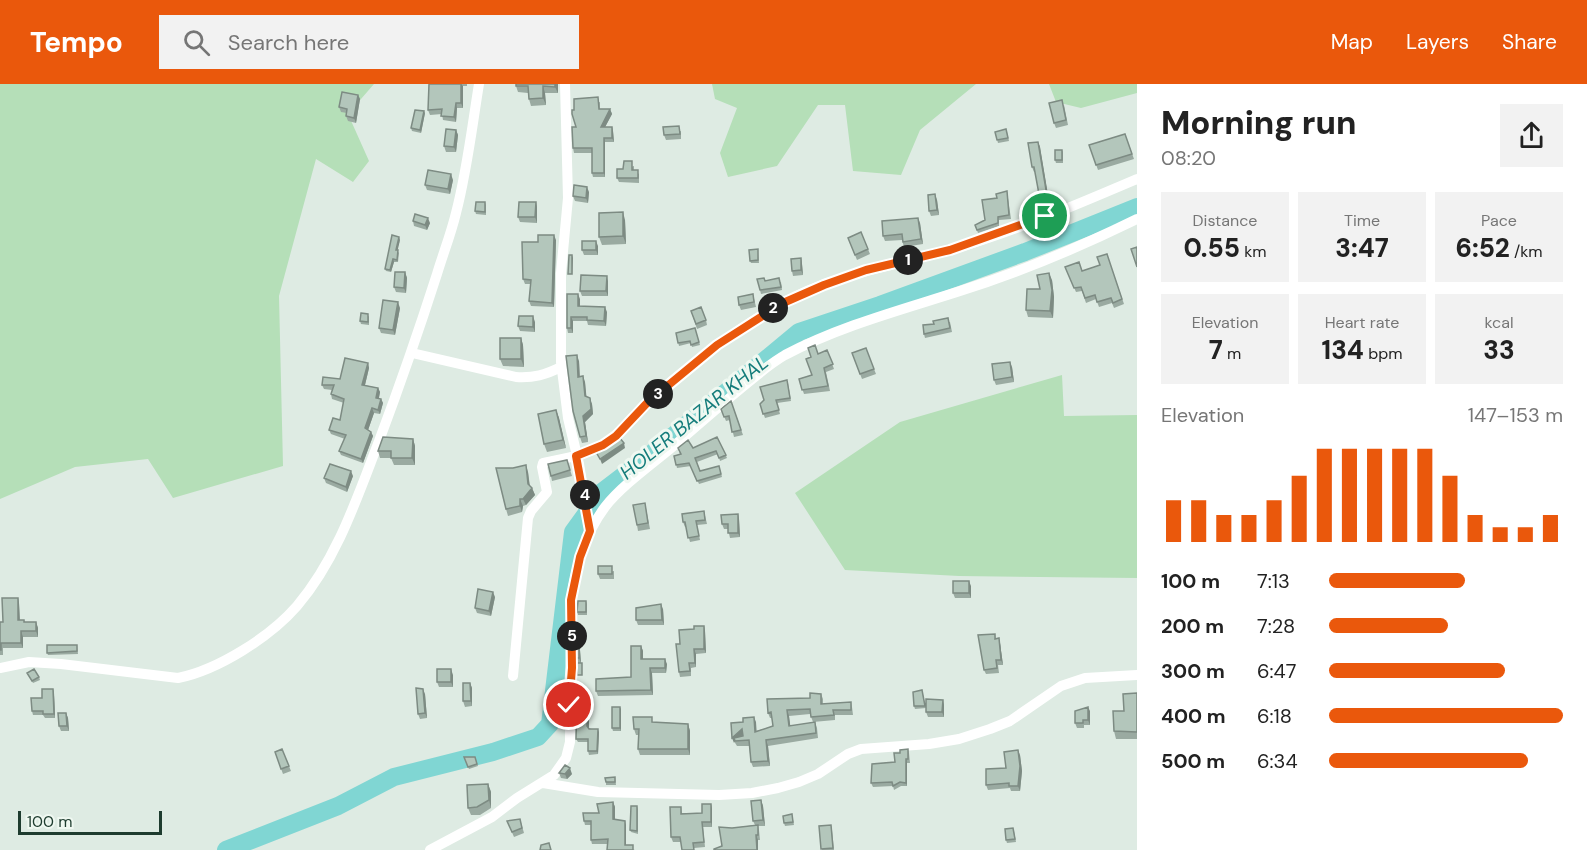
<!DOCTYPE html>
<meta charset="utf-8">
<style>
:root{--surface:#fff;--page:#f2f2f2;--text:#222;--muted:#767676;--accent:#ea580c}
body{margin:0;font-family:"DM Sans",sans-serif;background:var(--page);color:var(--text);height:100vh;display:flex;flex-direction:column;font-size:22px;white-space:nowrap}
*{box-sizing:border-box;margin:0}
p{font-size:20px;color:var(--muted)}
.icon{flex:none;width:33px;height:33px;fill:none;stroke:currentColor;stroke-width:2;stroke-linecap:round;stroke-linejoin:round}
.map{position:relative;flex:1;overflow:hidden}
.panel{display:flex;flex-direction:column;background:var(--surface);width:450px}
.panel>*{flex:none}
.scale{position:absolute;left:18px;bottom:15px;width:144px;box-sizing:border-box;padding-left:6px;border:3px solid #1e3c2f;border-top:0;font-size:16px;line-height:21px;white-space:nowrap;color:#1e3c2f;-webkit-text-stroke:4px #eff8f1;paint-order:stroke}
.pin{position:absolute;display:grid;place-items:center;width:51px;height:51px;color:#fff;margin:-26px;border:3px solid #fff;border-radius:50%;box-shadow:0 2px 6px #0007}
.km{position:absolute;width:30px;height:30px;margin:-15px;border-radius:50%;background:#222;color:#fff;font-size:16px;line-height:30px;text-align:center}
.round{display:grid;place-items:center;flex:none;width:63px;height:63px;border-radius:0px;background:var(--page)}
.headline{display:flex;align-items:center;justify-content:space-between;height:102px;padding:0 24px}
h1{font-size:33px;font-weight:800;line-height:45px}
.metrics{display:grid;grid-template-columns:repeat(3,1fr);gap:9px;height:102px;padding:6px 24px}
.metrics div{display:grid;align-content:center;border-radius:0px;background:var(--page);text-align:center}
.metrics b{font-size:26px;font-weight:800}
.metrics small{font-size:16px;font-weight:400}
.metrics p{font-size:16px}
.chart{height:168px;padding:12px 24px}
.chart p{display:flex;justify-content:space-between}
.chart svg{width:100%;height:108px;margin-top:6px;stroke:var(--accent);stroke-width:6}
ul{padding:0 24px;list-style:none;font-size:20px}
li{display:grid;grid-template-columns:96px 72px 1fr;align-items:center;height:45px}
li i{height:15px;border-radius:8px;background:var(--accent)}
header{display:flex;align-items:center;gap:36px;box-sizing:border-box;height:84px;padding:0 30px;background:var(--accent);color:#fff}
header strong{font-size:28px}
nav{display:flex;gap:33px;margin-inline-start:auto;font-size:21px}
.search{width:420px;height:54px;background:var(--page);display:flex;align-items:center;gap:15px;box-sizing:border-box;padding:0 21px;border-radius:0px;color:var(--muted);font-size:22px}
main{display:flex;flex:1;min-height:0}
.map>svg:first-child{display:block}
.green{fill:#b5dfb8}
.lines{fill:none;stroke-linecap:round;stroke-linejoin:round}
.river{stroke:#80d6d3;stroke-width:18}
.street{stroke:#fff;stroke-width:10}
.wall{fill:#9aaaa1}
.shaded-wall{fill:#7d8b83}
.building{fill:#b3c6bb;stroke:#7d8b83;stroke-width:1.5}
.route-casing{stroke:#fff;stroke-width:12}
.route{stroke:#ea580c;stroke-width:8}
.labels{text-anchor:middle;stroke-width:6;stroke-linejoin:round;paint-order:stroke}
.water-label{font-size:20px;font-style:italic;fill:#147c7b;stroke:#eff8f1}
</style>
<header>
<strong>Tempo</strong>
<div class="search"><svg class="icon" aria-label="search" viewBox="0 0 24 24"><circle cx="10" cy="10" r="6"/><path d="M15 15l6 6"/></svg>Search here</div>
<nav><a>Map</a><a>Layers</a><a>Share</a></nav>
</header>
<main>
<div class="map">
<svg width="1137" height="766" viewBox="0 0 1137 766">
<rect width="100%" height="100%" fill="#deebe3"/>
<path class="green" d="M0,0h374l-26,30 21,47 -16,21 -37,-23 -37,137 4,170 -110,32 -25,-39 -73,8 -75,32z
M712,0h264l-56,46 -19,45 -48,-4 -8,-66h-27l-41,61 -49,11 -8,-24 17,-45 -22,-9z
M1049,0h88v9l-56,15 -25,-6z
M1062,291l2,41 73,-1v163l-178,-2 -114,-6 -50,-77 105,-71z"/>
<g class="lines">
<path class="river" d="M226,766l112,-44 56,-29 99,-25 45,-15 12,-13 23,-192 29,-40 42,-32 155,-128 81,-27 145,-53 112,-45"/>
<path class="street" d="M565,0l3,114 -7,75v89l7,56 11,46 11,67
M412,269l104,24c18,1 29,-2 45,-10
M0,584l29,-6 32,2 117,14c40,-8 92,-41 119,-72 40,-47 60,-108 82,-165 21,-56 40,-111 58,-167 6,-20 14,-40 19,-61 11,-42 16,-86 23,-129
M513,592l15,-158 3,-7 16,-19 -5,-25 1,-4c21,-4 43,-8 61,-19 18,-11 30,-30 46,-44 40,-35 84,-70 131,-96 53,-30 112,-38 169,-54 63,-18 126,-45 187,-71
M543,699l55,9 121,3 33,-2 26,-5 21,-6 19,-8 30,-20 13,-5 68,-5 30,-5 31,-10 20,-8 51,-35 24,-8 52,-3
M430,766l62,-33 25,-19 37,-23 12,-17 4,-16 1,-142c5,-33 13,-65 34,-93 17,-22 50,-45 71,-63 23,-20 46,-40 69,-59 13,-11 26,-22 40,-30 55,-29 116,-45 175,-64 60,-19 120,-44 177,-72"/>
</g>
<path class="wall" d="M429,0h38v2h-4v22h-6l-1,14 -13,-2 -1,-6 -12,1 -2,-5z
M558,0v9h-13l1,12 -15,1 -2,-7 -1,-6 -10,-1 -2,-6z
M358,11l2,4 -4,24 -8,-2 -2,-5 1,-3 -6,-1 -2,-5z
M600,18v7h10l2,5 -7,13h7l1,4 1,11h-9v35h-12l-1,-4v-20h-18l-1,-5 3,-21 -2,-17z
M1064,21l4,20 -12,3 -2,-5z
M425,29l-4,20 -9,-2 -1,-3z
M456,46l2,5 -2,17h-10l-2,-6z
M681,47v8l-15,1 -2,-5z
M995,48h12l2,9 -11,2z
M1125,50l9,25 -36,11 -9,-25z
M1038,58l2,5 10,60 -7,3 -2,-5 -6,-33h-1l-2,-5z
M1062,66l1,2v11h-7l-1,-3z
M634,82v4l5,4v9l-20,-1 -2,-4 6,-9z
M453,96l-3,14 -23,-4 -2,-5z
M1007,107l4,28 -12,1v6l-21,7 -3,-8 10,-5 12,-22z
M589,108l-1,11 -13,-2 -2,-5z
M937,116l2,15 -8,1 -2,-5z
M485,118l1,3v10l-10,-1 -1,-3z
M536,118l1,5v16l-17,-1 -2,-5z
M625,136l1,24 -24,1 -3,-8z
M413,137l17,2 -3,7 -13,-4z
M920,139l3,21 -19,3 -2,-7 -17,1 -2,-5z
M861,148l9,22 -13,6 -9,-22z
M400,156l-3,10 2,3 -1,9h-4l-3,10 -5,-1 -1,-2z
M556,156l-2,67 -23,-1 -2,-5 2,-17h-6l-2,-5 15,-37z
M598,162v9h-14l-2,-5z
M758,168l1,11h-8l-1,-2z
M1107,170l17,50 -10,4 -2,-5 -13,4 -3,-8 -10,4 -4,-12 -6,1 -11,-25 17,4 18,-6z
M801,174l1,6 1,11 -10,1 -1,-5z
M405,188l2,6 -1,15 -10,-1 -2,-5z
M1052,196l2,17 -1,21 -25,-1 -2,-7 14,-21z
M608,197v15h-26l-2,-5z
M781,198l1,8 -21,4 -1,-4z
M753,210l3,13 -15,3 -2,-5z
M580,215v8l27,5 -1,14 -18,-1 -1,-4h-14v12h-5l-1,-5z
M400,224l-5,27 -14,-2 -2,-5z
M691,227l15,9 1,5 -10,4z
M369,232v9l-8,-1 -1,-3z
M535,238v10l-15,-1 -2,-5z
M950,238l2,10 -27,6 -1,-4 10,-10z
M695,244l5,17 -8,2 -1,-4 -12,3 -3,-13z
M521,254l2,7 1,22 -21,-1 -3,-7z
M827,266l7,19 -8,3 4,19 -26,3 -5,-15 13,-4 6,-21z
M852,269l22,16 2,5 -14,5z
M579,277l1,16 5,5 1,15 6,7 1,10 -8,8 3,20 -6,1 -2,-6z
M368,279l1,5 -4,17 13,3 2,4 -1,6 2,1 2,4 -3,11 -6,-1 -6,17 3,2 2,4 -10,27 -22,-8 -2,-4 6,-12 -14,-5 -2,-4 11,-10 4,-17 -12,-4 -1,-5 1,-4 -8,-1 -2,-4 18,-6z
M1012,283l2,15 -18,3 -2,-5z
M788,299l3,18 -14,2 3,11 -15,4 -5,-14z
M731,317l12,34 -9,2 -4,-17 -4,1 -5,-12z
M556,326l3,8 7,30 -19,4 -3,-8z
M717,353l10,21 -7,3 -2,-7 -21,8 3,9 19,-5 3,11 -23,7 -8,-18 -14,2 -3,-12 6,-2 -2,-6h15z
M413,355l2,7v19h-21l-3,-7h-11l-2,-7z
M567,376l5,16 -20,5 -1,-5z
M528,388l2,14 2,2 3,7 -9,10 -3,1 -1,6 -14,4 -2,-7z
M353,392l-6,16 -21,-9 -2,-5z
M645,419l5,26 -12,2 -1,-6z
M704,427l3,13 -10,1 3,15 -10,2 -4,-15h-1l-2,-5z
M738,430l1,5 1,18 -10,1 -2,-9h-4l-2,-5z
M614,487v8h-14l-2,-5z
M971,502v12h-16l-2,-5z
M495,513l-4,19 -14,-3 -2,-5z
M18,514l1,5 1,17h4l1,2h11l2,6v9h-15v11h-20v7h-3v-33h3z
M586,517l1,3v11h-9l-1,-3z
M663,525l1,16h-26l-2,-5z
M704,542l1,5 1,22 -10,1v13l-5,1v8l-11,1 -1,-5 1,-28 14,-15z
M995,550l1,5 4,4 3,22h-5l1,8 -13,1 -2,-4z
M77,561l1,9 -30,1 -1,-2z
M579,561l1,5 1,13h-3l-2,-5z
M641,562l2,5v8l24,5 -1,9h-14l1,22 -55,1 -2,-5 35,-14z
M27,589l12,4 1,3 -7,3z
M453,591v12h-14l-2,-5z
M470,599l2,5v18l-7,1 -2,-6z
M53,605l1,4 1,25h-10l-2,-3h-10l-1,-4z
M922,606l4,18 -11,1 -1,-3z
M1137,609v46h-21l-2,-8 10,-20z
M425,610l2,24 -7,1 -2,-5z
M821,610l2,5v5l28,-2 1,5 1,8h-18v5l-22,2 -3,-8 -21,2 1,10 25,-4 2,6 1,10 -50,8 2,20 -17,1 -2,-5 -2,-16h-12l-5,-8 24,-16v9l17,-5 -1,-8h-2l-2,-5z
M943,616l1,5v12h-16l-2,-5z
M589,622v22l10,4 -1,22 -9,1 -1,-4v-9h-10l-2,-3z
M621,625v22h-8l-1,-3z
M1090,627v14h-6v3h-7l-2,-5z
M66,629l2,5 1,13h-8l-2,-5z
M654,638l34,2 2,7v24h-50l-2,-6v-14h-2l-2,-6z
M282,665l9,22 -8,3 -8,-22z
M908,665l1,4 1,10h-3v23h-6l-7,4 -1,-4 -20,1 -2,-4 24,-21 5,-9z
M1020,671l2,16 -2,20h-9l-1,-3 -22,2 -2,-5z
M464,673h11l3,9 -9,3z
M559,689l13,1 -5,5 -6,-1z
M615,693l1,8h-10v-3z
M488,700l3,8v16l-11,7h-9l-3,-7z
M761,716l2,6 2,20h-7l1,4 1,10h-2v10h-44l8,-4 10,-18 23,-3 -2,-4z
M613,718l2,5v13l11,5v20l9,5 -28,-6h-15l-1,-4v-15h-6l-1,-4 15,-8z
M711,720l1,5v18h-9l2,20 -11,1 -13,-6h-8l-2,-5 10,-30 1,6h20z
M637,722l1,3v25l-7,-2 -1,-2z
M792,730l2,11 -9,1 -1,-3z
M520,735l4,14 -10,4 -7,-16z
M831,741l1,5 2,20h-12l-3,-24z
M1014,747l2,11 -9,1 -1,-3z"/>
<path class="shaded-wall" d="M461,0l2,2v22l-2,-5z
M555,0h3v9l-3,-6z
M543,2l2,7 1,12 -3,-7z
M358,11l2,4 -4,24 -2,-5z
M456,19l1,5 -1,14 -2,-5z
M610,25l2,5 -9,17 -2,-4z
M424,27l1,2 -4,20 -1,-3z
M612,43l1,4 1,11 -2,-4z
M456,46l2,5 -2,17 -2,-5z
M604,54l1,4v35l-1,-4z
M1038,58l2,5 10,60 -2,-5z
M451,90l2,6 -3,14 -2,-5z
M587,103l2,5 -1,11 -2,-5z
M935,110l2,6 2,15 -2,-5z
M536,118l1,5v16l-2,-6z
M623,128l2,8 1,24 -3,-8z
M428,134l2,5 -3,7 -2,-5z
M918,134l2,5 3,21 -2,-5z
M554,151l2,5 -2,67 -2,-4z
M399,153l1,3 -3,13 -1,-3z
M596,157l2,5v9l-2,-5z
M572,171l1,3 -1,18z
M801,174l1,6 1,11 -2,-5z
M393,175l1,3 -3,10 -1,-2z
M405,188l2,6 -1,15 -2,-5z
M1049,189l3,7 2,17 -1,21 -3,-7z
M607,192l1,5v15l-2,-5z
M578,210l2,5v12l-2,-5z
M398,218l2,6 -5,27 -2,-5z
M605,223l2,5 -1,14 -2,-5z
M533,232l2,6v10l-2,-5z
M571,233l2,4v12l-2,-5z
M521,254l2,7 1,22 -3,-8z
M577,271l2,6 1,21 -2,-5z
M1010,278l2,5 2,15 -2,-5z
M368,279l1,5 -5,21 -2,-4z
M583,292l2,6 2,20 -2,-6z
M378,304l2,4 -2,10 -2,-4z
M590,314l2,6 1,10 -8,8 3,20 -2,-6 -3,-20z
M381,315l2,4 -3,11 -2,-4z
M372,324l2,5 -7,20 -2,-5z
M556,326l3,8 7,30 -3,-8z
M371,348l2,4 -10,27 -2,-4z
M413,355l2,7v19l-3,-7z
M624,359l1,5 -23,16 -2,-5z
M526,381l2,7 2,18 -2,-6z
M351,387l2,5 -6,16 -1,-5z
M532,404l3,7 -9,10 -3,-6z
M520,415l3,7 -1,6 -2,-6z
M738,430l1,5 1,18 -2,-4z
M969,497l2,5v12l-2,-5z
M493,508l2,5 -4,19 -2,-5z
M18,514l1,5 1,23 -2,-6z
M661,520l2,5 1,16 -2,-5z
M36,538l2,6v9l-2,-6z
M704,542l1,5 1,22 -2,-4z
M21,547l2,6v11l-2,-5z
M999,554l1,5 3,22 -2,-5z
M579,561l1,5 1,13 -2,-5z
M641,562l2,5v13l-2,-5z
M694,565l2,5v13l-1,-4z
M665,575l2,5 -1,9 -1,-5z
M650,584l2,5 1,22 -2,-5z
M451,585l2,6v12l-2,-5z
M470,599l2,5v18l-1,-5z
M53,605l1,4 1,25 -1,-4z
M423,605l2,5 2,24 -2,-5z
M943,616l1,5v12l-2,-5z
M588,619l1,3v23l-2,-3z
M620,623l1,2v22l-1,-3z
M1088,623l2,4v14l-2,-5z
M787,626l2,6 2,15 -2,-5z
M66,629l2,5 1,13 -2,-5z
M754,633l2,5 1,15 -2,-5z
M688,640l2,7v24l-2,-6z
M598,645l1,3 -1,22 -1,-3z
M742,645l2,5 -9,7 -1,2 -2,-5z
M766,656l2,6 2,20 -2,-5z
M1018,666l2,5 2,16 -2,20 -2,-5z
M906,675l1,4v23l-1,-3z
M570,684l2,6 -5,5 -2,-5z
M488,700l3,8v16l-2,-8z
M761,716l2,6 2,20 -2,-6z
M613,718l2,5v17l-2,-5z
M711,720l1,5v18l-1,-5z
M625,737l1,4v24l-1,-4z
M756,751l2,5v10h-1z"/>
<path class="building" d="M429,0h32v19h-5l-2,14 -13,-1 1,-7 -14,1z
M516,0h39v3l-12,-1v12l-14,1 -1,-13h-12z
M342,8l16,3 -4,23 -8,-2 1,-7 -8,-2z
M598,13l1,12h11l-9,18h11v11h-8v35h-12v-25h-19l-1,-21h4l-4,-13v-4h2v-11z
M1062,16l4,20 -12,3 -5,-20z
M415,26l9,1 -4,19 -9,-2z
M679,42l1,8 -16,1 -1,-8z
M446,45l10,1 -2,17 -10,-1z
M1006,45l2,9 -11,2 -2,-8z
M1125,50l7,20 -36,11 -7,-20z
M1038,58l10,60 -7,3 -7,-38h-2l-4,-24z
M1055,66h7v10h-7z
M624,77h8v9h6v8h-21v-9h6z
M428,86l23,4 -3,15 -23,-4z
M574,101l13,2 -1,11 -13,-2z
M1007,107l2,24 -11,2v6l-21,7 -2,-5 10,-5 -3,-20 15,-2 -1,-4z
M935,110l2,16 -8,1 -1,-16z
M476,118h9v10l-10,-1z
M519,118h17l-1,15h-17z
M623,128v24l-24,1v-24z
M415,130l13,4 -3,7 -12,-4z
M918,134l3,21 -18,3 -1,-8 -19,2 -1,-15z
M861,148l7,17 -13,6 -7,-17z
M392,151l7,2 -3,13h2l-1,10 -4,-1 -3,11 -5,-1z
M538,151h16l-2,68 -23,-2 2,-21 -8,-1 -1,-37h16z
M582,157h14v9h-14z
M1137,163v20l-6,-18z
M758,165v11l-8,1 -1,-11z
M1107,170l15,45 -9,4 -2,-5 -14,4 -2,-7 -10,3 -4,-11 -7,1 -9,-21 14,-5 3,9 18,-6 -3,-8z
M569,171h3v19h-4z
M801,174v12l-9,1 -1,-12z
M395,188h10l-1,16 -10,-1z
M1049,189l3,17 -2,21 -24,-1 1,-21h13l-3,-14z
M581,191l26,1 -1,15h-26z
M764,194l1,3 14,-3 2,9 -21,3 -3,-11z
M567,210h11v12l27,1 -1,14 -17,-1v-3h-16v11h-4z
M753,210l1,8 -15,3 -1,-8z
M383,216l15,2 -5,28 -14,-2z
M701,223l5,13 -10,4 -5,-13z
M361,229l7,1v8l-8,-1z
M519,232h14v11l-15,-1z
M948,234l2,10 -26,6 -1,-9 11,-1 -1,-3z
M695,244l4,14 -8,3 -1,-4 -12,2 -2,-10z
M500,254h21v21h-21z
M815,261l3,9 9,-4 6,14 -9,4 4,18 -26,4 -3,-11 13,-4 -6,-16 5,-2 -3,-9z
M866,264l8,21 -14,5 -8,-21z
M577,271l1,22 5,-1 2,20 5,2 1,11 -8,7 3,20 -6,1 -7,-26 -7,-55z
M345,274l23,5 -6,22 16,3 -2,10 5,1 -3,11 -6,-2 -7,20 6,4 -10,27 -22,-8 7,-16 -17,-5 4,-12 7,2 4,-21 -13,-5 3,-9h-12l1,-8 17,2z
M1010,278l2,15 -18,3 -2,-16z
M787,296l3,18 -14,2 3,10 -16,4 -3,-10 4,-4 -4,-13z
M731,317l10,29 -9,2 -3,-16 -5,1 -3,-8z
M556,326l7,30 -19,4 -6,-30z
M383,353l30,2 -1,19h-21v-7h-13z
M619,353l5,6 -24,16 -4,-7z
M717,353l9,18 -7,3 -3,-7 -21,7 5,13 19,-5 2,8 -24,7 -8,-18 -13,2 -2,-9 7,-2 -3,-6 10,-8 5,8z
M567,376l3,10 -19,6 -3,-12z
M330,380l21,7 -5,16 -22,-9z
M526,381l2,19 4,4 -9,11h-3v7l-14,3 -10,-41h17z
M645,419l3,20 -11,2 -4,-20z
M704,427l1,9 -9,1 3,15 -11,2 -3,-16h-2l-1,-8z
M738,430v19h-10v-9h-6l-1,-9z
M598,482h14v8h-14z
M953,497h16v12h-16z
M478,505l15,3 -4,19 -14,-3z
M2,514h16v22h6v2h12v9h-15v12h-20v7h-1v-28h3z
M578,517h8v11h-9z
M661,520l1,16h-26v-12z
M694,542h10v23h-10l1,14h-6l1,8 -11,1 -3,-28h4l-1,-14 15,-1z
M995,550v5l4,-1 2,22h-5l1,8 -13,2 -6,-35z
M47,561h30v6l-30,2z
M576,561h3v13h-3z
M631,562h10v13h24v9h-15l1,22 -55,1v-12l35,-2z
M577,579h5v12h-5z
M34,585l5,8 -7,4 -5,-8z
M437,585h14v13h-14z
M463,599h7l1,18h-8z
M416,604l7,1 2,24 -7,1z
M42,605h11l1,25h-11v-3h-11l-1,-13h11z
M922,606l3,16h-11l-1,-14z
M810,609l11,1v10l30,-2v8h-18l1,5 -23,2 -1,-8 -23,1 2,16 26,-4 1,11 -50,7 2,21 -17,1 -2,-22 -14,1 -1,-3 9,-2 -1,-7 -10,9 -1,-15 12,-1v-4l11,-1 1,15 18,-6 -2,-14 -3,1 -1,-14 43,-1z
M1137,609v39l-23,-1 -1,-20h11l-1,-17z
M926,615l17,1 -1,12h-16z
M577,618l11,1 -1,23 2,3h9l-1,22h-9v-12h-12z
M612,623h8v21h-8z
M1088,623v13h-5v3h-8v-12z
M58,629h8l1,13h-8z
M633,633h19v5l36,2v25h-50l1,-20h-5z
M282,665l7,17 -8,3 -6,-17z
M908,665v10h-2v24l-6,-1 -7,4 -1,-4 -21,1 1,-19 23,-2 -1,-9h6v-3z
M1018,666l2,16 -2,20h-9v-3l-23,2v-16l20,-1 -2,-16z
M464,673h11l2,7 -9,3z
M565,681l5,3 -5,6 -6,-1z
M615,693v5h-9l-1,-4z
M488,700l1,16 -12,7 -9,1 -1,-23z
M761,716l2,20 -10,1 -2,-20z
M613,718v17l12,2v24h8v5h-26l1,-11 -17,1v-19h-7l-1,-8h16l-2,-9z
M702,720h9v18h-9l2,20 -11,1 1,7h-12l-2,-13h-9l-1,-30h11v7l21,-1z
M631,722h6v25l-7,-1z
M792,730l1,8 -9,1 -1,-7z
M520,735l2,9 -10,4 -5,-11z
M758,741v10h-2l1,15h-43v-1l8,-3 -3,-19 13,1z
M831,741l2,23 -12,1 -2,-23z
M1013,744l2,11 -9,1 -1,-11z
M549,759l2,7h-11l1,-5z"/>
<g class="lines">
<g class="route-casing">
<path id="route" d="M569,621l3,-37 -1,-68 9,-43 10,-26 -14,-75 27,-11 13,-9 32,-34 69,-57 66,-42 41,-18 42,-15 84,-20 95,-34"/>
</g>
<use href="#route" class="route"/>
</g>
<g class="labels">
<g class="water-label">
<text transform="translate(694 333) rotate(-39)" y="7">HOLER BAZAR KHAL</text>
</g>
</g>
</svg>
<div class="scale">100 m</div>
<div class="pin" style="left:1045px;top:132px;background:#1e9e55"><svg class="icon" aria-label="arrive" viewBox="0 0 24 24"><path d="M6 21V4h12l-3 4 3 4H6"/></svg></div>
<div class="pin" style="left:569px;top:621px;background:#d93025"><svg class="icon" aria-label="check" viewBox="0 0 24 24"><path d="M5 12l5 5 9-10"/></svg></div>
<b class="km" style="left:908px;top:176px">1</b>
<b class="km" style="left:773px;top:224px">2</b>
<b class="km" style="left:658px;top:310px">3</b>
<b class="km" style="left:585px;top:411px">4</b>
<b class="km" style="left:572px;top:552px">5</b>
</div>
<section class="panel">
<div class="headline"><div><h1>Morning run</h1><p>08:20</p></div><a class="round"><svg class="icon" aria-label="share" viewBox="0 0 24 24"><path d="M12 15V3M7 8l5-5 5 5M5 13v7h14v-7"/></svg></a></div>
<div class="metrics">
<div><p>Distance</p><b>0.55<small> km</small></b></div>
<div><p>Time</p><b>3:47</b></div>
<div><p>Pace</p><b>6:52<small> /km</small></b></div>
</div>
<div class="metrics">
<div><p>Elevation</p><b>7<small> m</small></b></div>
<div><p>Heart rate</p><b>134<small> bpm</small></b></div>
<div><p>kcal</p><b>33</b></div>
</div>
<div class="chart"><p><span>Elevation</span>147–153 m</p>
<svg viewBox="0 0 160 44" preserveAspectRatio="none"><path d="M5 44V27M15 44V27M25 44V33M35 44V33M45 44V27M55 44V17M65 44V6M75 44V6M85 44V6M95 44V6M105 44V6M115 44V17M125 44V33M135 44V38M145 44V38M155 44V33"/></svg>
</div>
<ul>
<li><b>100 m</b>7:13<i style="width:58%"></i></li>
<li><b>200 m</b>7:28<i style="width:51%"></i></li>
<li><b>300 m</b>6:47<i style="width:75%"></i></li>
<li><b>400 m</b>6:18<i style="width:100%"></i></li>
<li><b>500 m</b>6:34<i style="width:85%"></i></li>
</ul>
</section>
</main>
